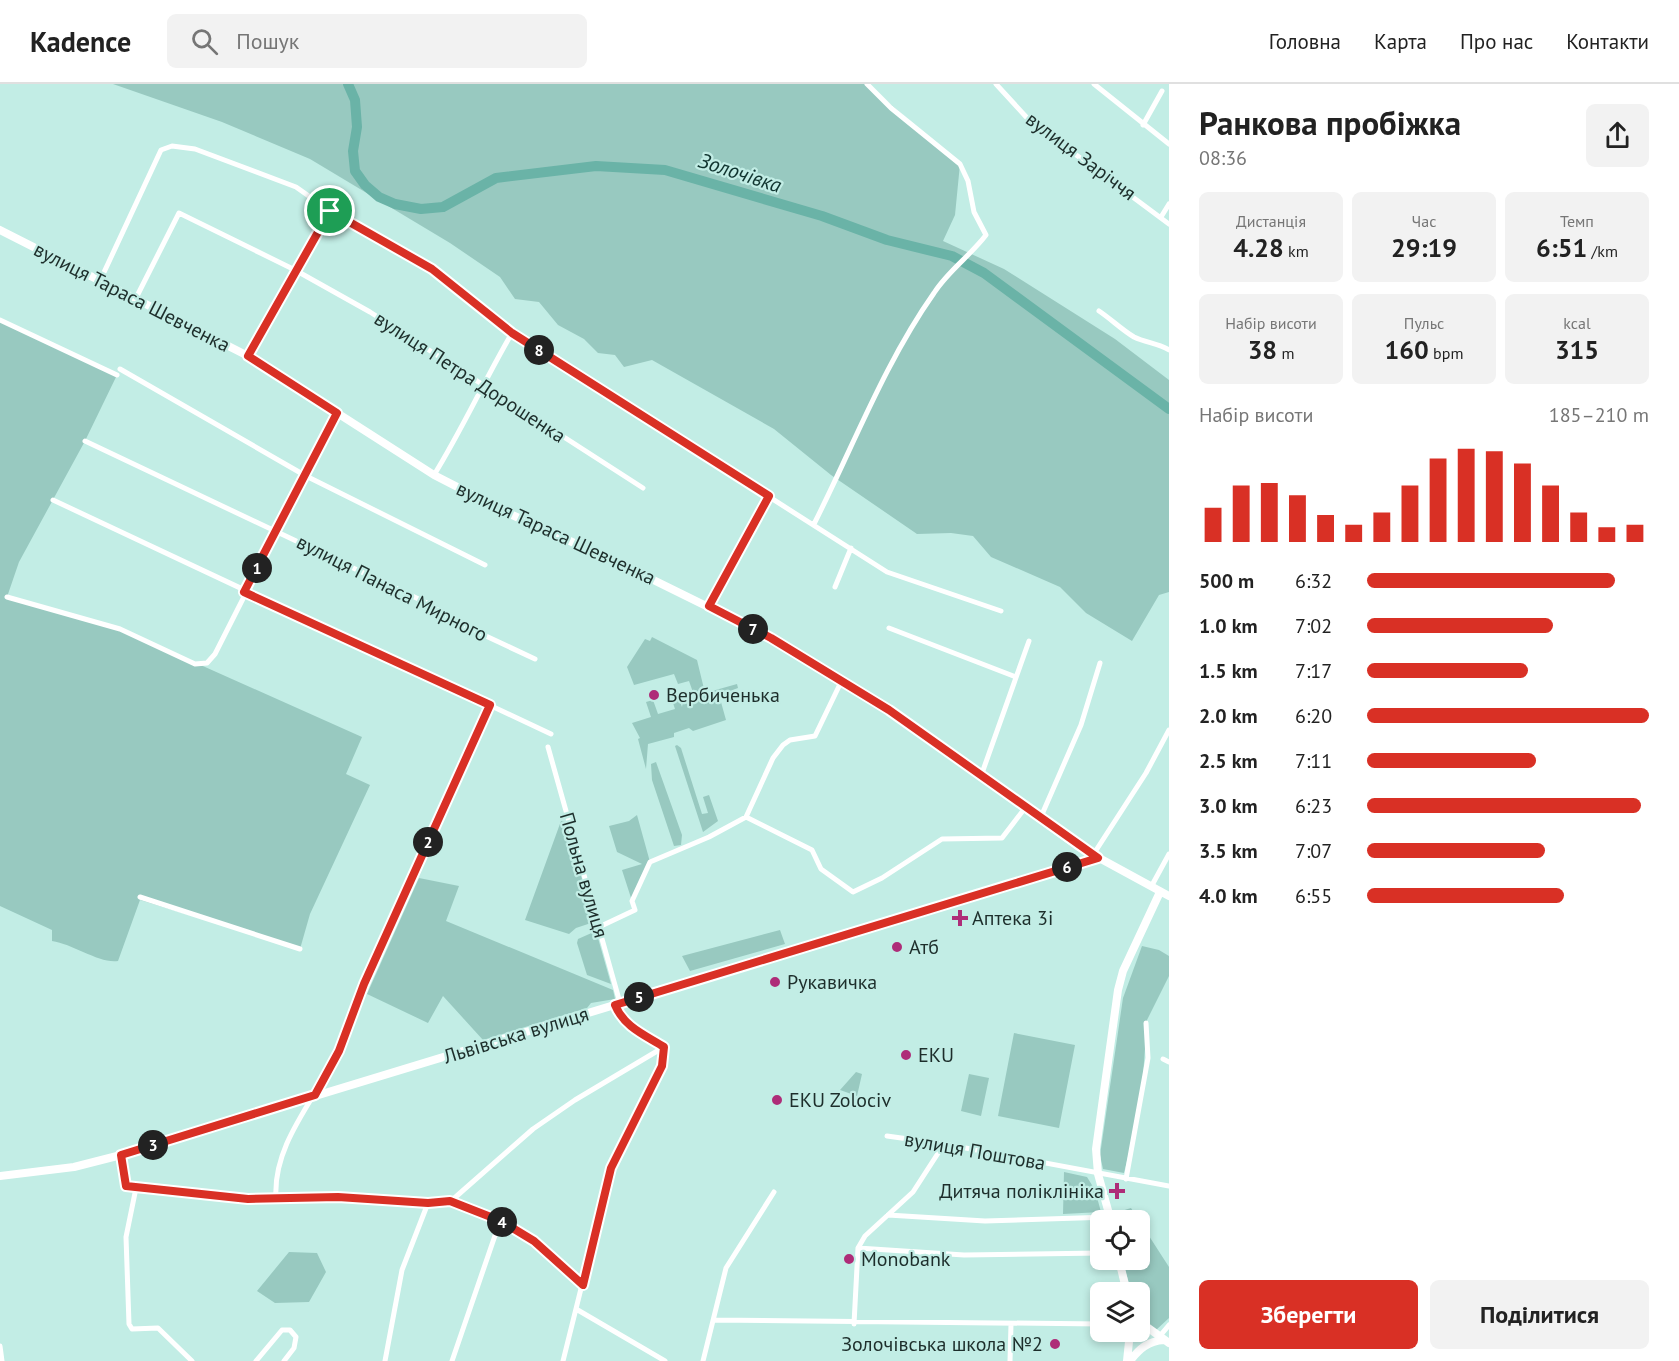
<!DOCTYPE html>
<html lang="uk">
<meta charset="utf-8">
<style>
:root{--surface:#fff;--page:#f2f2f2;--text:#222;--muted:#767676;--line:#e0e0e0;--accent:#d93025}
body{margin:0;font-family:"PT Sans",sans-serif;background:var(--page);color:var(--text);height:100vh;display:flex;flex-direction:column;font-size:22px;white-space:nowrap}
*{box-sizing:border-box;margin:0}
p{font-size:20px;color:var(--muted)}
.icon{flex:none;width:33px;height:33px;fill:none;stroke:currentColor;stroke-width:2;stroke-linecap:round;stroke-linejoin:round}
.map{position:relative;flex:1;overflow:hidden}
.side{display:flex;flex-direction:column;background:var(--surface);width:510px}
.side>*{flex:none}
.controls{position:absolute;left:1090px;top:1126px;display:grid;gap:12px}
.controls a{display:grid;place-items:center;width:60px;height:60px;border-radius:9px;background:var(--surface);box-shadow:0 3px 9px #0003;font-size:30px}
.pin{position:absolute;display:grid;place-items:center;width:51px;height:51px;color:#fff;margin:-26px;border:3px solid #fff;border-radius:50%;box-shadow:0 2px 6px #0007}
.km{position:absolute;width:30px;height:30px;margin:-15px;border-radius:50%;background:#222;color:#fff;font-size:16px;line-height:30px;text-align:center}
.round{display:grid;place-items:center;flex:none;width:63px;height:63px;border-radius:9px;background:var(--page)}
.summary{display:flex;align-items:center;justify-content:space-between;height:102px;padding:0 30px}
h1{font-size:33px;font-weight:800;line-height:45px}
.figures{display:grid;grid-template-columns:repeat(3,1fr);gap:9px;height:102px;padding:6px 30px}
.figures div{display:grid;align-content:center;border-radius:9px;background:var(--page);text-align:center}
.figures b{font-size:26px;font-weight:800}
.figures small{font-size:16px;font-weight:400}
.figures p{font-size:16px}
.chart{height:168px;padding:12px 30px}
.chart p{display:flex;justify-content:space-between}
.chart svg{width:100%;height:108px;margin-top:6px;stroke:var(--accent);stroke-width:6}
.button{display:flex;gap:12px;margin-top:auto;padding:12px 30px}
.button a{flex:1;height:69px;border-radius:9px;background:var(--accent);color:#fff;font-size:24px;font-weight:800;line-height:69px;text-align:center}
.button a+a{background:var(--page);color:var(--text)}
ul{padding:0 30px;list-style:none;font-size:20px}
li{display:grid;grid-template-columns:96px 72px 1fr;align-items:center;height:45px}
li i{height:15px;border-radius:8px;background:var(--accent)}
header{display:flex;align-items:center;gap:36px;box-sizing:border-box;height:84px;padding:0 30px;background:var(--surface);border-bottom:2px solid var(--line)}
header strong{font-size:28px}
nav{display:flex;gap:33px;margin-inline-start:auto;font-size:21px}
.search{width:420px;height:54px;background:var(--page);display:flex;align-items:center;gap:15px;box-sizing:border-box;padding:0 21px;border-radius:9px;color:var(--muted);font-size:22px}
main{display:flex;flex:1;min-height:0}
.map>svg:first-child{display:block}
.green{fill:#98c9c0}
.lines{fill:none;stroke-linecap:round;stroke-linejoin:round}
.river{stroke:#6ab3a7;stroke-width:10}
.street{stroke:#fff;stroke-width:5}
.secondary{stroke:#fff;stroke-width:8}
.route-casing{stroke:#fff;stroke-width:12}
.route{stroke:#d93025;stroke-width:8}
.poi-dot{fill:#ae2c78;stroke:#c2ede5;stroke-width:2}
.labels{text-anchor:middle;stroke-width:4.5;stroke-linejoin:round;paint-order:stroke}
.street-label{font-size:20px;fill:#1d2e2b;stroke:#c2ede5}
.poi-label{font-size:20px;fill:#1d2e2b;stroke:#c2ede5;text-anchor:start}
.water-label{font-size:21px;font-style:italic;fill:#113530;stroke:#c2ede5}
</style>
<header>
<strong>Kadence</strong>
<div class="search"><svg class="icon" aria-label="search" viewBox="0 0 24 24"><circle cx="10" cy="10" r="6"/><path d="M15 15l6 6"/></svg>Пошук</div>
<nav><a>Головна</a><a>Карта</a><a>Про нас</a><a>Контакти</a></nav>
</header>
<main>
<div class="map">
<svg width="1169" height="1277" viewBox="0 0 1169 1277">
<rect width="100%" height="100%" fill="#c2ede5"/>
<path class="green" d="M113,0h754l93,80 -5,51 -12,26 61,28 111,70 54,41v212l-10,3 -27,46 -46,-28 -26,-26 -69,-30 -18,-21 -22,-3 -34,1 -86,-59 -57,-46 -122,-69 -28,7 -9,-12 -17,-2 -14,-14 -26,-14 -19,-23 -24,-3 -15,-22 -50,-34 -140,-84 -88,-37z
M0,236l117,55 -32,66 -66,121 -12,35 113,32 242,108 -16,37 24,11 -60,129 -10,35 -160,-49 -22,61c-18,3 -45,-17 -66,-20v-11l-52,-24z
M652,553l45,23 8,33 32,-9 1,4 -19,7 7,25 -33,11 -4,-3 -15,5v4l-26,7 -2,25 -8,-30 2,-1 -8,-15 19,-6 -5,-15 7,-2 5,14 17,-5 -5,-15 7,-2 5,15 1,-5 12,-4 -6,-17 -11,3 -4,-10 -40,11 -7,-18 18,-28 5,2z
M677,661l4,3 21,66 6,-1 -5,-16 6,-2 9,26 -15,11 -28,-86z
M656,678l26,73 -1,10 -7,1 -22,-66 -1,-16z
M637,731l13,47 -18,39 -10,-31 20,-6 -25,-12 -8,-26 20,-5z
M561,737l5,1 28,100 -18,6 -7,6 -44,-14z
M419,794l40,8 -13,35 167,69 2,9 -24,4 -4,5 -104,32 -40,-44 -15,27 -61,-29z
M780,846l5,14 -95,27 -8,-15z
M596,847l15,53 -24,-9 -10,-32 1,-4z
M1142,862l17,4 10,6v20l-22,44 -6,84 -17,69 -21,-4 -3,-14 23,-157z
M1014,949l61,12 -16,83 -61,-12z
M856,988l6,2 -5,22 -17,-6z
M969,990l20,4 -8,38 -20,-5z
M1064,1088l23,5 8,13 6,22 -38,2z
M1131,1124l8,13h-26l-1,-7z
M1140,1138l29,45v51l-14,13 -15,-17v-21h-8l-10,-33h18z
M289,1168l28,1 9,19 -17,30 -34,1 -18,-12z"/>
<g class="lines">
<path class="river" d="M348,0l7,16 2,27 -4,24 2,20 10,14 14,12 16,7 26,5 22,-2 53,-29 100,-12 69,4 157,46 65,24 65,16 32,17 185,136"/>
<path class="street" d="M996,0l32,35 141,105
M1094,0l75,60
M1143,41l19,-34
M1161,133l8,-13
M99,199l62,-133 11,-4 23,3 101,38 34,24 102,58 80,64 375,239 114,39
M135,216l44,-87 116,57 75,42 273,176
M1099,227c12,8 23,19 35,26 12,6 24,6 35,13
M0,236l117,55
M248,272l82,-145
M120,285l186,107 179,89
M85,357l342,162 31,20 77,36
M434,391c29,-47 51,-96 78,-142
M53,416l498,234
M814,440c39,-77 70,-160 120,-231 14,-22 36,-37 52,-58l-12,-23 -6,-31 -8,-17 -69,-56 -24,-24
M835,503l16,-39
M7,513l113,32 75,35 12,-1 8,-9 122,-241
M709,522l60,-110
M889,544l127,49
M548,663l72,256
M981,692l48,-135
M746,733l66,33 9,19 32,23 29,-14 60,-39 60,-1 23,-30
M1040,735l41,-94 19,-62
M1093,771l53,-82 23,-43
M1151,803l18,-33
M140,813l160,52
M599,843l36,-17 -3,-9 18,-39 59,-25 37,-20 27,-59 10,-13 7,-5 25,-4 27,-56
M615,921c9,22 30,30 49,42
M1163,975l6,3
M887,1052l57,8 225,42
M121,1071l5,31 10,2 112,11 90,-2 90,6 23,-2 82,-72 42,-29 89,-53
M1126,1095l22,-121 -2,-35
M136,1104l-10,49 3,87 3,5 26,-1 34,33
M276,1113c-3,-54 40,-98 62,-145 12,-24 19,-51 30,-76 40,-91 81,-181 122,-271
M451,1117l49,20 34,20 49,44
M888,1131l97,6 125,-4
M858,1164l106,7 137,-2
M576,1225l89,52
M714,1236l387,4
M854,1240l4,-76 7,-12 48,-44 31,-48
M1159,1253l10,-12
M0,1262l2,15
M256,1277l26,-31h8l6,7 -2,11 -10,13
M385,1277l17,-91 26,-67
M452,1277l48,-140
M563,1277l48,-193 51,-102 2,-19
M703,1277l23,-93 48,-76
M1010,1277l1,-37"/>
<path class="secondary" d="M0,146l248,126 186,119 76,39 113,51 148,73 118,72 190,137 90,49
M0,1092l74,-9 47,-12 977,-297
M1111,1137l-13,-47 -2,-25 22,-159 5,-19 37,-79
M1119,1176l8,33
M1140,1238l29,21
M1127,1277l3,-29
M1130,1277c9,-12 18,-20 34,-21"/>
</g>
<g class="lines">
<g class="route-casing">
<path id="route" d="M330,127l102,58 80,64 257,163 -60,110 62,32 118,72 209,148 -483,147c9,22 30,30 49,42l-2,19 -51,102 -28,117 -49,-44 -33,-20 -51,-20 -22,2 -90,-6 -90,2 -122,-13 -5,-31 194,-60 24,-44 25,-67 126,-279 -246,-113 93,-179 -89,-57z"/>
</g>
<use href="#route" class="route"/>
</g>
<g class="poi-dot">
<circle cx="654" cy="611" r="6"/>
<path d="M957 825h6v6h6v6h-6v6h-6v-6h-6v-6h6z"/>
<circle cx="897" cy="863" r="6"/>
<circle cx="775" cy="898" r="6"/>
<circle cx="906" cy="971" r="6"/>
<circle cx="777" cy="1016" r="6"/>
<path d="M1114 1098h6v6h6v6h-6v6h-6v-6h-6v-6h6z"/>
<circle cx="849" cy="1175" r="6"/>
<circle cx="1055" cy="1260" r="6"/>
</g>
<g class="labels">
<g class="street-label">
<text transform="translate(1081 72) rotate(37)" y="7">вулиця Заріччя</text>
<text transform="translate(132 213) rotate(27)" y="7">вулиця Тараса Шевченка</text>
<text transform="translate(470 293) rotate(33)" y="7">вулиця Петра Дорошенка</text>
<text transform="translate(556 449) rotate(25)" y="7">вулиця Тараса Шевченка</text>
<text transform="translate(392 504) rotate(27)" y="7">вулиця Панаса Мирного</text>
<text transform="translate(584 791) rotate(74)" y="7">Польна вулиця</text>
<text transform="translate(516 951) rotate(-17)" y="7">Львівська вулиця</text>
<text transform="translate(975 1067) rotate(10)" y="7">вулиця Поштова</text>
</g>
<g class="poi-label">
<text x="666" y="618">Вербиченька</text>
<text x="972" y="841">Аптека 3і</text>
<text x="909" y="870">Атб</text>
<text x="787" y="905">Рукавичка</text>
<text x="918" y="978">EKU</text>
<text x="789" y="1023">EKU Zolociv</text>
<text x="1104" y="1114" text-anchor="end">Дитяча поліклініка</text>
<text x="861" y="1182">Monobank</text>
<text x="1043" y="1267" text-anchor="end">Золочівська школа №2</text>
</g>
<g class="water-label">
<text transform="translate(740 89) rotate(18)" y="7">Золочівка</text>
</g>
</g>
</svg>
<div class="controls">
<a><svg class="icon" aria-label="locate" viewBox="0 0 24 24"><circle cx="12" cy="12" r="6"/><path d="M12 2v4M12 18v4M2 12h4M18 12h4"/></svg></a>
<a><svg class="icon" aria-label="layers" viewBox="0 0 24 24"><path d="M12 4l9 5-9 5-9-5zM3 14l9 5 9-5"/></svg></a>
</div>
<div class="pin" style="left:330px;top:127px;background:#1e9e55"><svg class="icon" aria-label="arrive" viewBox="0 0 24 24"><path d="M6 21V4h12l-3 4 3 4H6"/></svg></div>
<b class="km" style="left:257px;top:484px">1</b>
<b class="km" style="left:428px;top:758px">2</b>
<b class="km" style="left:153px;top:1061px">3</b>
<b class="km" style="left:502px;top:1138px">4</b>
<b class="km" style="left:639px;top:913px">5</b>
<b class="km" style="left:1067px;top:783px">6</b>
<b class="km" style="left:753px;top:545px">7</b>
<b class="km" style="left:539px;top:266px">8</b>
</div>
<section class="side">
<div class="summary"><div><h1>Ранкова пробіжка</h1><p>08:36</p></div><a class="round"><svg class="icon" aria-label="share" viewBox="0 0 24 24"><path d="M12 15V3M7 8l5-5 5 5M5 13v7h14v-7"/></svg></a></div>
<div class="figures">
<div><p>Дистанція</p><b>4.28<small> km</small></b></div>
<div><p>Час</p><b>29:19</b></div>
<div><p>Темп</p><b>6:51<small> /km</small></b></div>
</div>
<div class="figures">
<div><p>Набір висоти</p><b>38<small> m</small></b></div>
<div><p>Пульс</p><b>160<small> bpm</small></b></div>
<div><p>kcal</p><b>315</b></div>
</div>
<div class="chart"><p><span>Набір висоти</span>185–210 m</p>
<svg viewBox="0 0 160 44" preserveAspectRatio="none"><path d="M5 44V30M15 44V21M25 44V20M35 44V25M45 44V33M55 44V37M65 44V32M75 44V21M85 44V10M95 44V6M105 44V7M115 44V12M125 44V21M135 44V32M145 44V38M155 44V37"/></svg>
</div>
<ul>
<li><b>500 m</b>6:32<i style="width:88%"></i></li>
<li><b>1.0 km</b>7:02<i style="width:66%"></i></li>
<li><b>1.5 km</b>7:17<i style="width:57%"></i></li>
<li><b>2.0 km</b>6:20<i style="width:100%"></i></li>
<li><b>2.5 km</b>7:11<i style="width:60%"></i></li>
<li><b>3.0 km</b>6:23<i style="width:97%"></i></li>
<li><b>3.5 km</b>7:07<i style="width:63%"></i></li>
<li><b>4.0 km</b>6:55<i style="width:70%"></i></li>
</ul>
<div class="button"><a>Зберегти</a><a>Поділитися</a></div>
</section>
</main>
